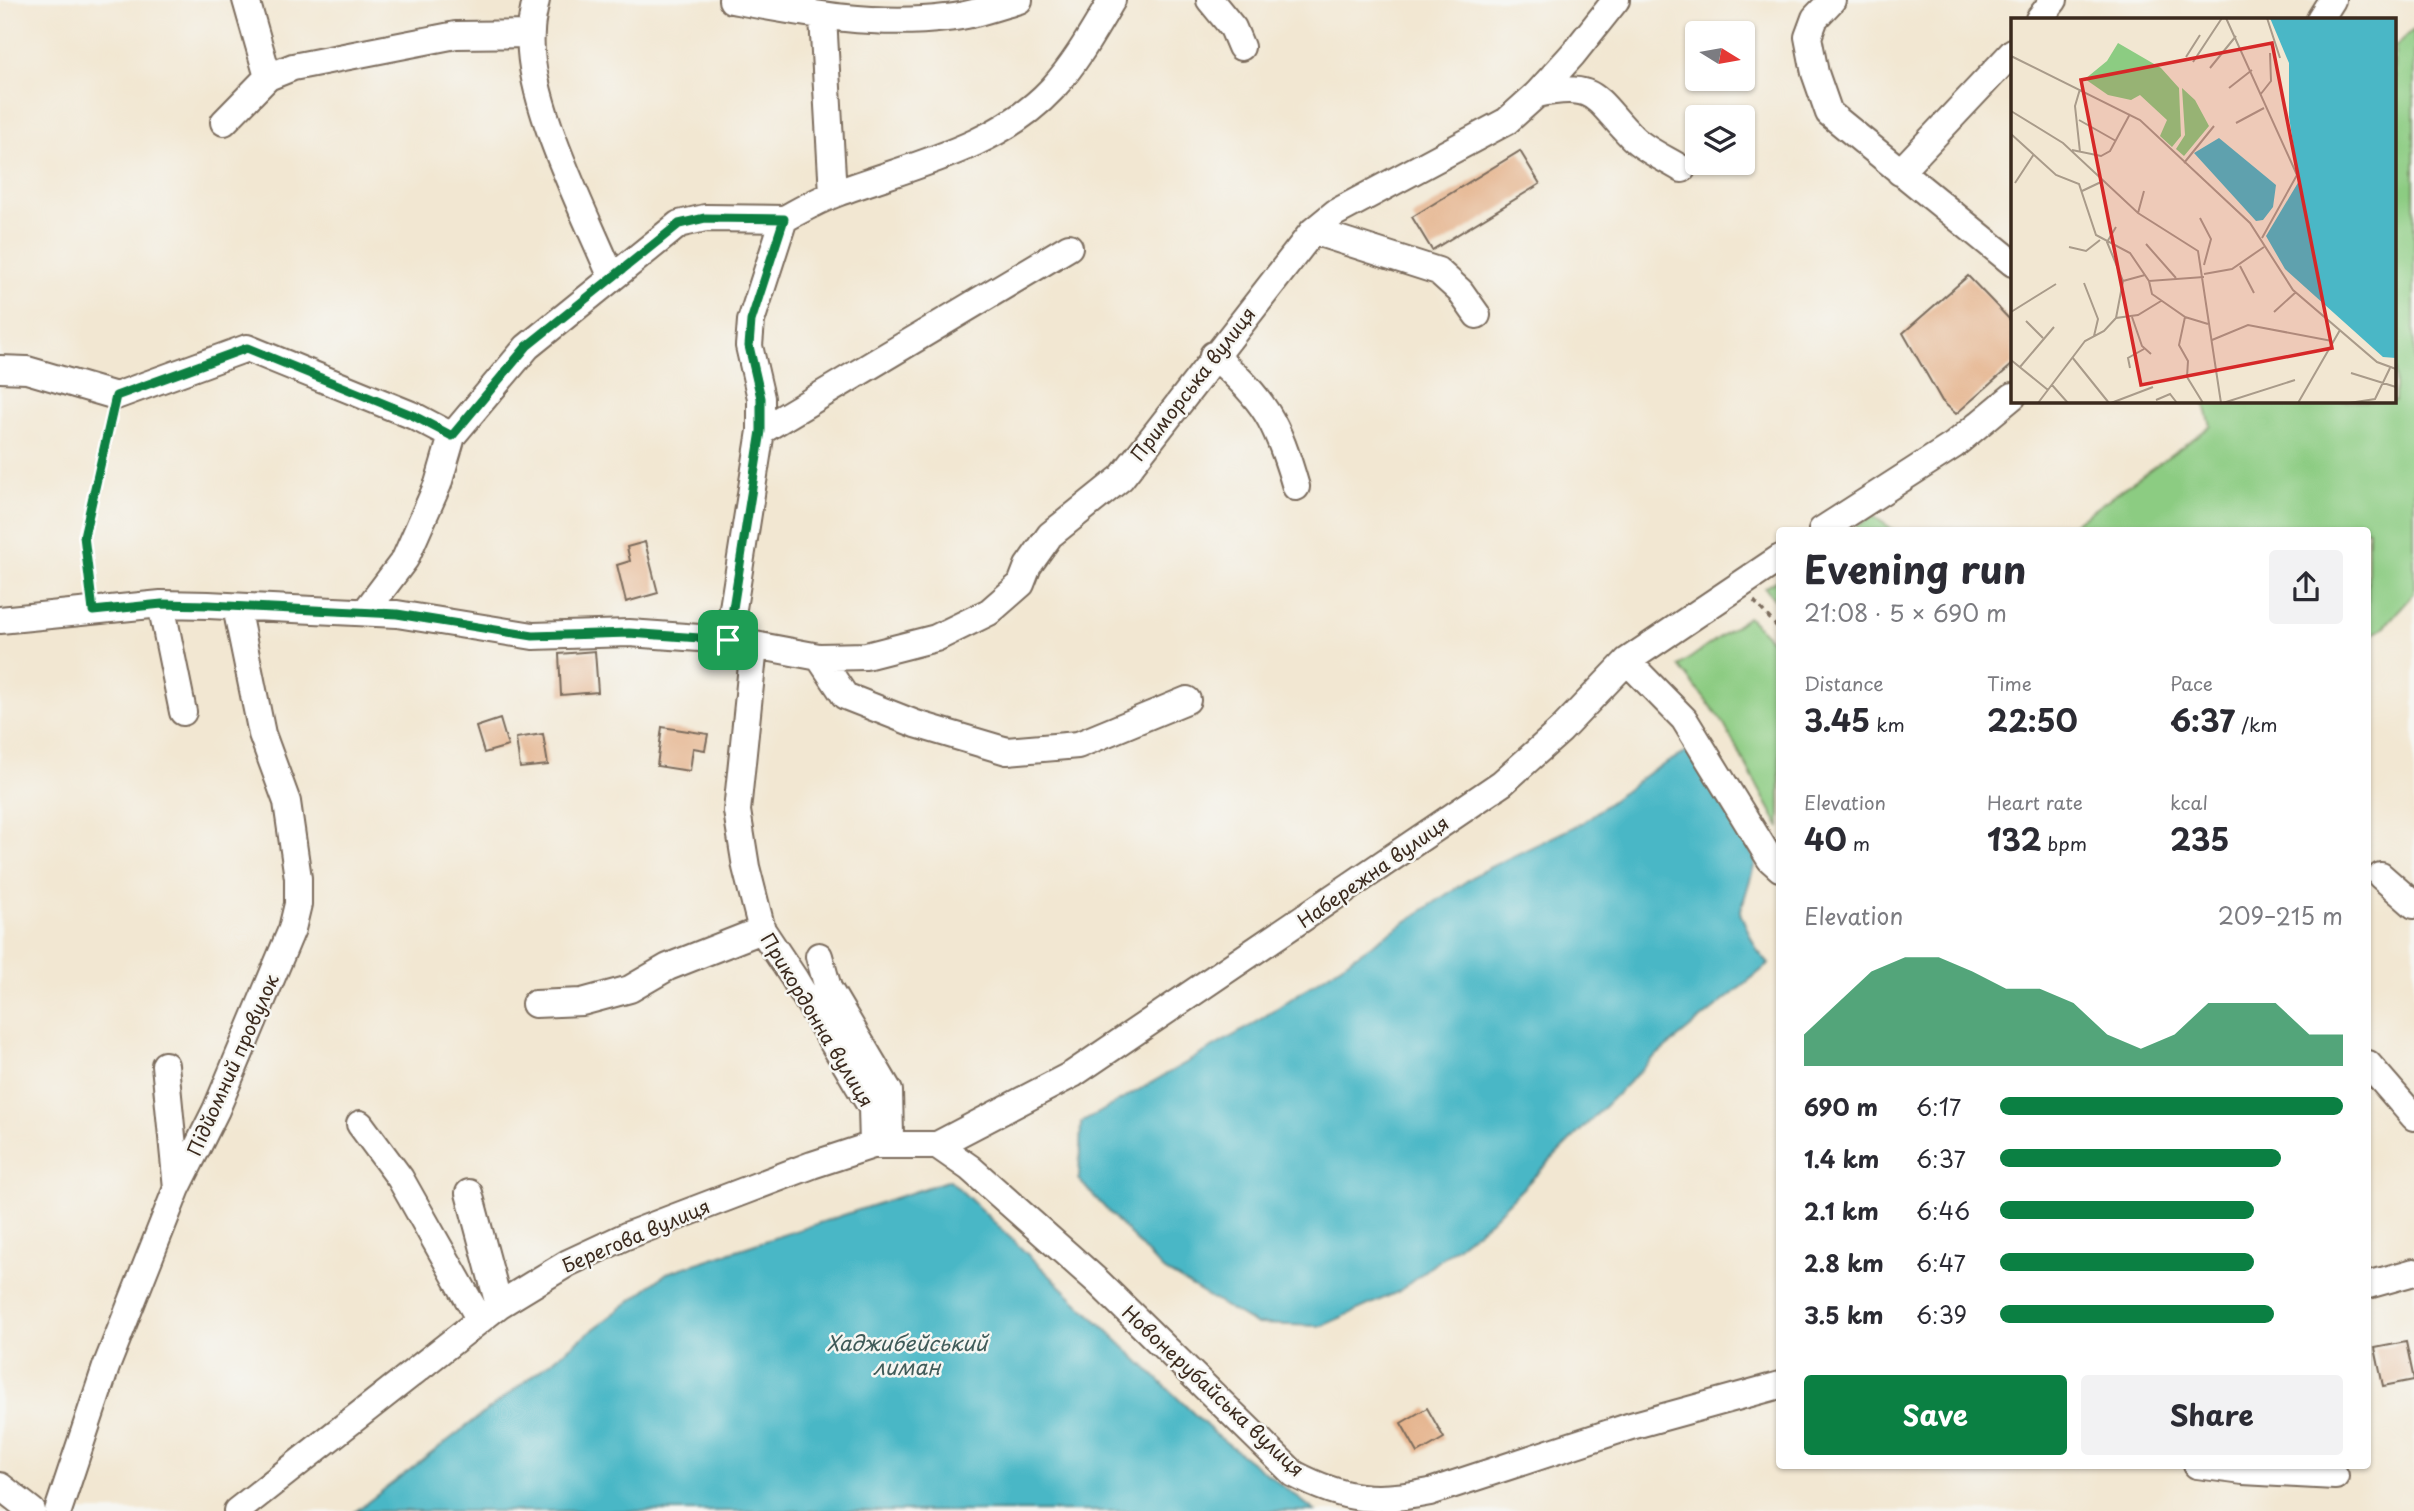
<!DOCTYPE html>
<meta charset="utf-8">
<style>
:root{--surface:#fff;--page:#f2f2f3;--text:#2b2b33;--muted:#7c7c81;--accent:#0b8043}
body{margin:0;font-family:"Playpen Sans",sans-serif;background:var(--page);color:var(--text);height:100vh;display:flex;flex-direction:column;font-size:26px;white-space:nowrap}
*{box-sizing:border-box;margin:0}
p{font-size:23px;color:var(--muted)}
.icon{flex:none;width:38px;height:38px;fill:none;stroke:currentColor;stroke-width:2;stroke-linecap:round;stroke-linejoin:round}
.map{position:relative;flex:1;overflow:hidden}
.side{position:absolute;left:1776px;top:527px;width:595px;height:942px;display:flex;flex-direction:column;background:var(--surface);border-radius:7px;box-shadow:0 2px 5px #0004}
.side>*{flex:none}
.needle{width:46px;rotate:101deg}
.tools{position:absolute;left:1685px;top:21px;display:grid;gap:14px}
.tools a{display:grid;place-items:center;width:70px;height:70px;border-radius:7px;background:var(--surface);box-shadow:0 2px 5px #0004;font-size:35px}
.pin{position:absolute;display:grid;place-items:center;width:60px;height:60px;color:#fff;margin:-30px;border-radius:14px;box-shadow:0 4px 10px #0006}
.round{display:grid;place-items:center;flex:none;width:74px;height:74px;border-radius:7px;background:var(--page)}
.overview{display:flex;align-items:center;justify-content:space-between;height:119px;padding:0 28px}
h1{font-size:38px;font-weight:700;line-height:52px}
.metrics{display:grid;grid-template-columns:repeat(3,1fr);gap:10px;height:119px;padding:7px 28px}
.metrics div{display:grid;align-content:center}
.metrics b{font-size:30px;font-weight:700}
.metrics small{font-size:19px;font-weight:400}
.metrics p{font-size:19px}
.chart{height:196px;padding:14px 28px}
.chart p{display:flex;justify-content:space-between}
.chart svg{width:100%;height:126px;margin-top:7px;fill:var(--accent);opacity:.7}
.button{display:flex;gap:14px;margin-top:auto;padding:14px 28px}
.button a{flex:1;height:80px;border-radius:7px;background:var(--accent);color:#fff;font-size:28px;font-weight:700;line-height:80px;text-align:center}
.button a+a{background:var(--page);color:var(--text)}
ul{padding:0 28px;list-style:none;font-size:23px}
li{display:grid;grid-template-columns:112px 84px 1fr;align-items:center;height:52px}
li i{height:18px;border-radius:9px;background:var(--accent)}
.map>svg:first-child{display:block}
.green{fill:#8ccc82;stroke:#647b50;stroke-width:2}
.water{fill:#4ab7c6;stroke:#427072;stroke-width:2}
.building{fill:#e5b38c}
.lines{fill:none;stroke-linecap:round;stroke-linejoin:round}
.minor-casing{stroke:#7b6c5d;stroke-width:30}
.path{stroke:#7b6c5d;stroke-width:3.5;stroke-dasharray:5 5;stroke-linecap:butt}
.minor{stroke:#fff;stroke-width:26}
.route-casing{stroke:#fff;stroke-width:14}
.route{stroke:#0b8043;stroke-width:9}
.labels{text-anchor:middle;stroke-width:5;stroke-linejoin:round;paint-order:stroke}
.street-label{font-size:19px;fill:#3b2a1e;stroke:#f6f6f2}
.water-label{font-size:21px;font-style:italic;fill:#405b59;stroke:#f6f6f2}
.inset-road{fill:none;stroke:#a99b8a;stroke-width:2}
.view{fill:#d62828;fill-opacity:0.15;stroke:#d62828;stroke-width:3.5}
.inset-edge{fill:none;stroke:#3b2a1e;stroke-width:3.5}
</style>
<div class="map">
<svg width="2414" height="1511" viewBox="0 0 2414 1511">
<rect width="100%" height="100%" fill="#f6f6f2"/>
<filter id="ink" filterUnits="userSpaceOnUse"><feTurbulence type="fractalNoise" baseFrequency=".0143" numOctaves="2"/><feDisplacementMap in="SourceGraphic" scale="14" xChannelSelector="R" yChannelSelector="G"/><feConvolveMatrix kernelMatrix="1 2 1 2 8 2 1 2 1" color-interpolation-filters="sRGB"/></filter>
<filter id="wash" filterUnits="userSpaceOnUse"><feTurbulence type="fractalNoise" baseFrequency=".00686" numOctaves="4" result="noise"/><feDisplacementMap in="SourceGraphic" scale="28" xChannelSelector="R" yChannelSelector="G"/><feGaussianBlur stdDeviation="1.57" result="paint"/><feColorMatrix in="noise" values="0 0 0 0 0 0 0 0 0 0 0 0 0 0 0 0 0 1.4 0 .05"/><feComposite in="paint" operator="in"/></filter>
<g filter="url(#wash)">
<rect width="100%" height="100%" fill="#f2e7d2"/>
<path class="green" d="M2414,29v564l-30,34 -16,10v-107h-303l146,-104 -7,-25h191v-354z
M1873,516l21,14h-43z
M1780,578v28l-15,-18z
M1748,617l32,32v179l-58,-107 -43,-55z"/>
<path class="water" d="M1688,751l68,109 -16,53 17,37 12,14 -117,95 -162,162 -92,71 -76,34 -67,-2 -93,-55 -83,-89 2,-57 171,-98 228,-153 102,-49 68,-51z
M950,1180l264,253 101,78h-959l311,-238z"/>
<g id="blocks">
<path class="building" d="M1520,151l20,33 -108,66 -20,-33z
M1968,276l45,47v41l-57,50 -14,-13 -39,-68z
M645,542l13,51 -32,9 -9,-37 13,-4 -3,-14z
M595,651l3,41 -37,3 -2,-41z
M500,719l8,27 -24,7 -8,-26z
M662,727l46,7 -3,16 -12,-2 -3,23 -33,-5z
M543,734l5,31 -28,3 -4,-30z
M2406,1342l8,38 -31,6 -8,-38z
M1427,1408l17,30 -26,15 -17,-30z"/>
</g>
</g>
<g filter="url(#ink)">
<use href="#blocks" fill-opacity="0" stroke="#7b6c5d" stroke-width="2"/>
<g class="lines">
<g class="minor-casing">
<path id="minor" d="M246,0l22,77
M536,0c-2,11 -5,21 -5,32 -6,66 55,183 81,246
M732,0c71,13 142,27 214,18 25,-2 49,-11 73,-18
M1210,0l23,28 8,19
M1832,0l-17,18 -7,19 7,36 14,40 184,150
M823,17l10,177
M2039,19l15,-19
M2320,19l12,-19
M1537,94c61,-13 58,6 95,43 13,13 34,22 50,32
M224,122l44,-45 25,-10 163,-32 74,-1
M1900,172l113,-120
M1313,231l125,40 22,20 17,24
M1213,355c52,45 64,66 83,132
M0,369l27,1 89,26 131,-48 167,68 38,20 75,-89 152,-123 26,-6 79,1
M761,431l308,-184
M1822,530l132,-85 59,-49
M161,604l22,108
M365,612l40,-53 33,-75 14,-48
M0,620l161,-16 47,1 189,9 136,22 96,-3 99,7 91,17 47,-1 70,-18 53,-26 32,-28 7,-18 22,-31 71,-57 192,-247 22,-18 172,-92 30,-27 36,-40 43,-54
M728,640l33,-209v-33l-12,-52 2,-25 33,-102c17,-9 34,-19 53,-26 72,-27 160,-45 215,-104 24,-26 42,-59 60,-89
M754,646l-17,165 9,56 16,63 32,48 78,130 1,37
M819,657l26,39 71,28 91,27 71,-6 109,-45
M1627,661l57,58 86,140 10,9
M2381,876l33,29
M819,956l9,32 61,103 1,45
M535,1004l47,-2 48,-13 38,-22 94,-37
M2368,1064l46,53
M165,1065l12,123
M360,1124l40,54 80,142
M937,1145l136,-71 429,-291 59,-53 66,-69 153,-103
M937,1145l33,23 127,113 197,193c50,26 81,29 136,18l201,-66 149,-41
M469,1193l30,112
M2368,1285l46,-13
M2197,1465l46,6 92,5
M0,1486l32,25
M58,1511l48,-144 71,-179 39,-78 76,-181 6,-25v-26l-11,-76 -25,-68 -26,-127
M237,1511l262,-206 69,-42 58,-27 186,-71 61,-20h64"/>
</g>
<path class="path" d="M90,590l-6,-55 26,-116
M1754,601l26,29"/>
<use href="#minor" class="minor"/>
</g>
</g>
<g class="lines" filter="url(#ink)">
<g class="route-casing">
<path id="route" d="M705,218l79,1 -33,102 -2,25 12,52v33l-33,209 -99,-7 -96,3 -136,-22 -189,-9 -46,-1 -69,7 -9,-75 32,-140 131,-48 167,68 38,20 75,-90 152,-122z"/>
</g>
<use href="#route" class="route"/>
</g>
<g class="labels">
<g class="street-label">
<text transform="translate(1193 384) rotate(-52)" y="7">Приморська вулиця</text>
<text transform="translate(1373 872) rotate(-35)" y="7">Набережна вулиця</text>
<text transform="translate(817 1020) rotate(59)" y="7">Прикордонна вулиця</text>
<text transform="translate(233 1065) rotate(-66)" y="7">Підйомний провулок</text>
<text transform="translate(636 1236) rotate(-23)" y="7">Берегова вулиця</text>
<text transform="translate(1213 1391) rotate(43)" y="7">Новонерубайська вулиця</text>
</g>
<g class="water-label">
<text x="907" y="1351">Хаджибейський<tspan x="907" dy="24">лиман</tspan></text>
</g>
</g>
<g transform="translate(2011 18)">
<rect width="385" height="385" fill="#f2e7d2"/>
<path d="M107,25l43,25 18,20 2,48 -9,11 -12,-11 7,-16 -27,-25 -9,5 -23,-5 -23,-16 22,-18zM171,70l13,12 14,26 -25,30 -8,-7 9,-14z" fill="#8ccc82"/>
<path d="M259,0h126v340l-13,-1 -98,-88 -19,-33 33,-55 -10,-64v-54zM208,120l57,47 -3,22 -10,13 -7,1 -62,-68z" fill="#4ab7c6"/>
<path class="inset-road" d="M215,0l71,157 -35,63M256,0l13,40M0,38l129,64 110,103 43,67 84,72 19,7M175,39l14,-22M182,44l29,-44M199,50l26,-32M218,70l23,-18M249,77l11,-14 -1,-28M0,93l52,32 75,70 60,38 23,152M68,102l37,21M225,105l28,-15M0,116l45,41 23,9 17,51 34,18 19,28 55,-4M61,132l29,6 9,-5 20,-37M69,134l-5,-46 5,-17M173,145l30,-37M4,165l19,-29M71,173l19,-9M127,195l6,-22M189,200l11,21 -7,26M135,226l30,34M58,229l17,4 14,-11M229,248l14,27M193,256l28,-5 32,-22M112,263l22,-6M138,263l3,13 33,23 -6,28 9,16 -1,16 16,26M73,265l14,36 -4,17M0,294l45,-28M263,294l22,-20M121,299l10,29 9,8M174,299l23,7M105,300l7,-37 -16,-39 9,-15M15,303l17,17M201,322l36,-15 84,16M61,339l37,46M0,342l37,30M9,349l34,-40M119,350l-2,-10 16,-9M340,355l45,14M41,367l16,18M145,382l14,-6 7,9M27,385l47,-62 19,-10 12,-13 22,-3 23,-14M100,385l42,-16M212,385l72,-23M287,385l42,-73M338,385l26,-4 15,-31"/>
<path class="view" d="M261,25l60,305 -191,37 -60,-305z"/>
<rect width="385" height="385" class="inset-edge"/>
</g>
</svg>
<div class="tools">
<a><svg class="needle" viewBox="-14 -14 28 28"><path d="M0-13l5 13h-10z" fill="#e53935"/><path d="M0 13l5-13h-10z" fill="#7c7c81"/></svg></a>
<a><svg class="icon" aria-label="layers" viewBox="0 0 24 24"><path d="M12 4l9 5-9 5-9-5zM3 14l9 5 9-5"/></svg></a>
</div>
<div class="pin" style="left:728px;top:640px;background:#1e9e55"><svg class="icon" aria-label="arrive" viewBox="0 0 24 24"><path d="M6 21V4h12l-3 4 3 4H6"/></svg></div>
<section class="side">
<div class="overview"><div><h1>Evening run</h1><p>21:08 · 5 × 690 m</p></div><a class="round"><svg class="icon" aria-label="share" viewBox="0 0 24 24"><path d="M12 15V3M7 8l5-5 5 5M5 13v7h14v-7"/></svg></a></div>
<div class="metrics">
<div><p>Distance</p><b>3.45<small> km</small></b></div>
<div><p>Time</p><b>22:50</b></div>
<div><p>Pace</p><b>6:37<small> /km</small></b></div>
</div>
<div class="metrics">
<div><p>Elevation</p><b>40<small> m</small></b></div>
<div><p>Heart rate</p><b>132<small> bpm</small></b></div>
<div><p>kcal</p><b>235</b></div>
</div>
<div class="chart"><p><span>Elevation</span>209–215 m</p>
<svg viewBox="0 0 160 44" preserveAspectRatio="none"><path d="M0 44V33L10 22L20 11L30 6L40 6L50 11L60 17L70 17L80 22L90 33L100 38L110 33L120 22L130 22L140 22L150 33L160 33V44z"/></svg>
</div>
<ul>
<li><b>690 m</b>6:17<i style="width:100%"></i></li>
<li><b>1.4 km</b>6:37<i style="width:82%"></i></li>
<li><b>2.1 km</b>6:46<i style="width:74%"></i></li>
<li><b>2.8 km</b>6:47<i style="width:74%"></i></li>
<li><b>3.5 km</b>6:39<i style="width:80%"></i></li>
</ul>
<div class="button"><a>Save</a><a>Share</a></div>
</section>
</div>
